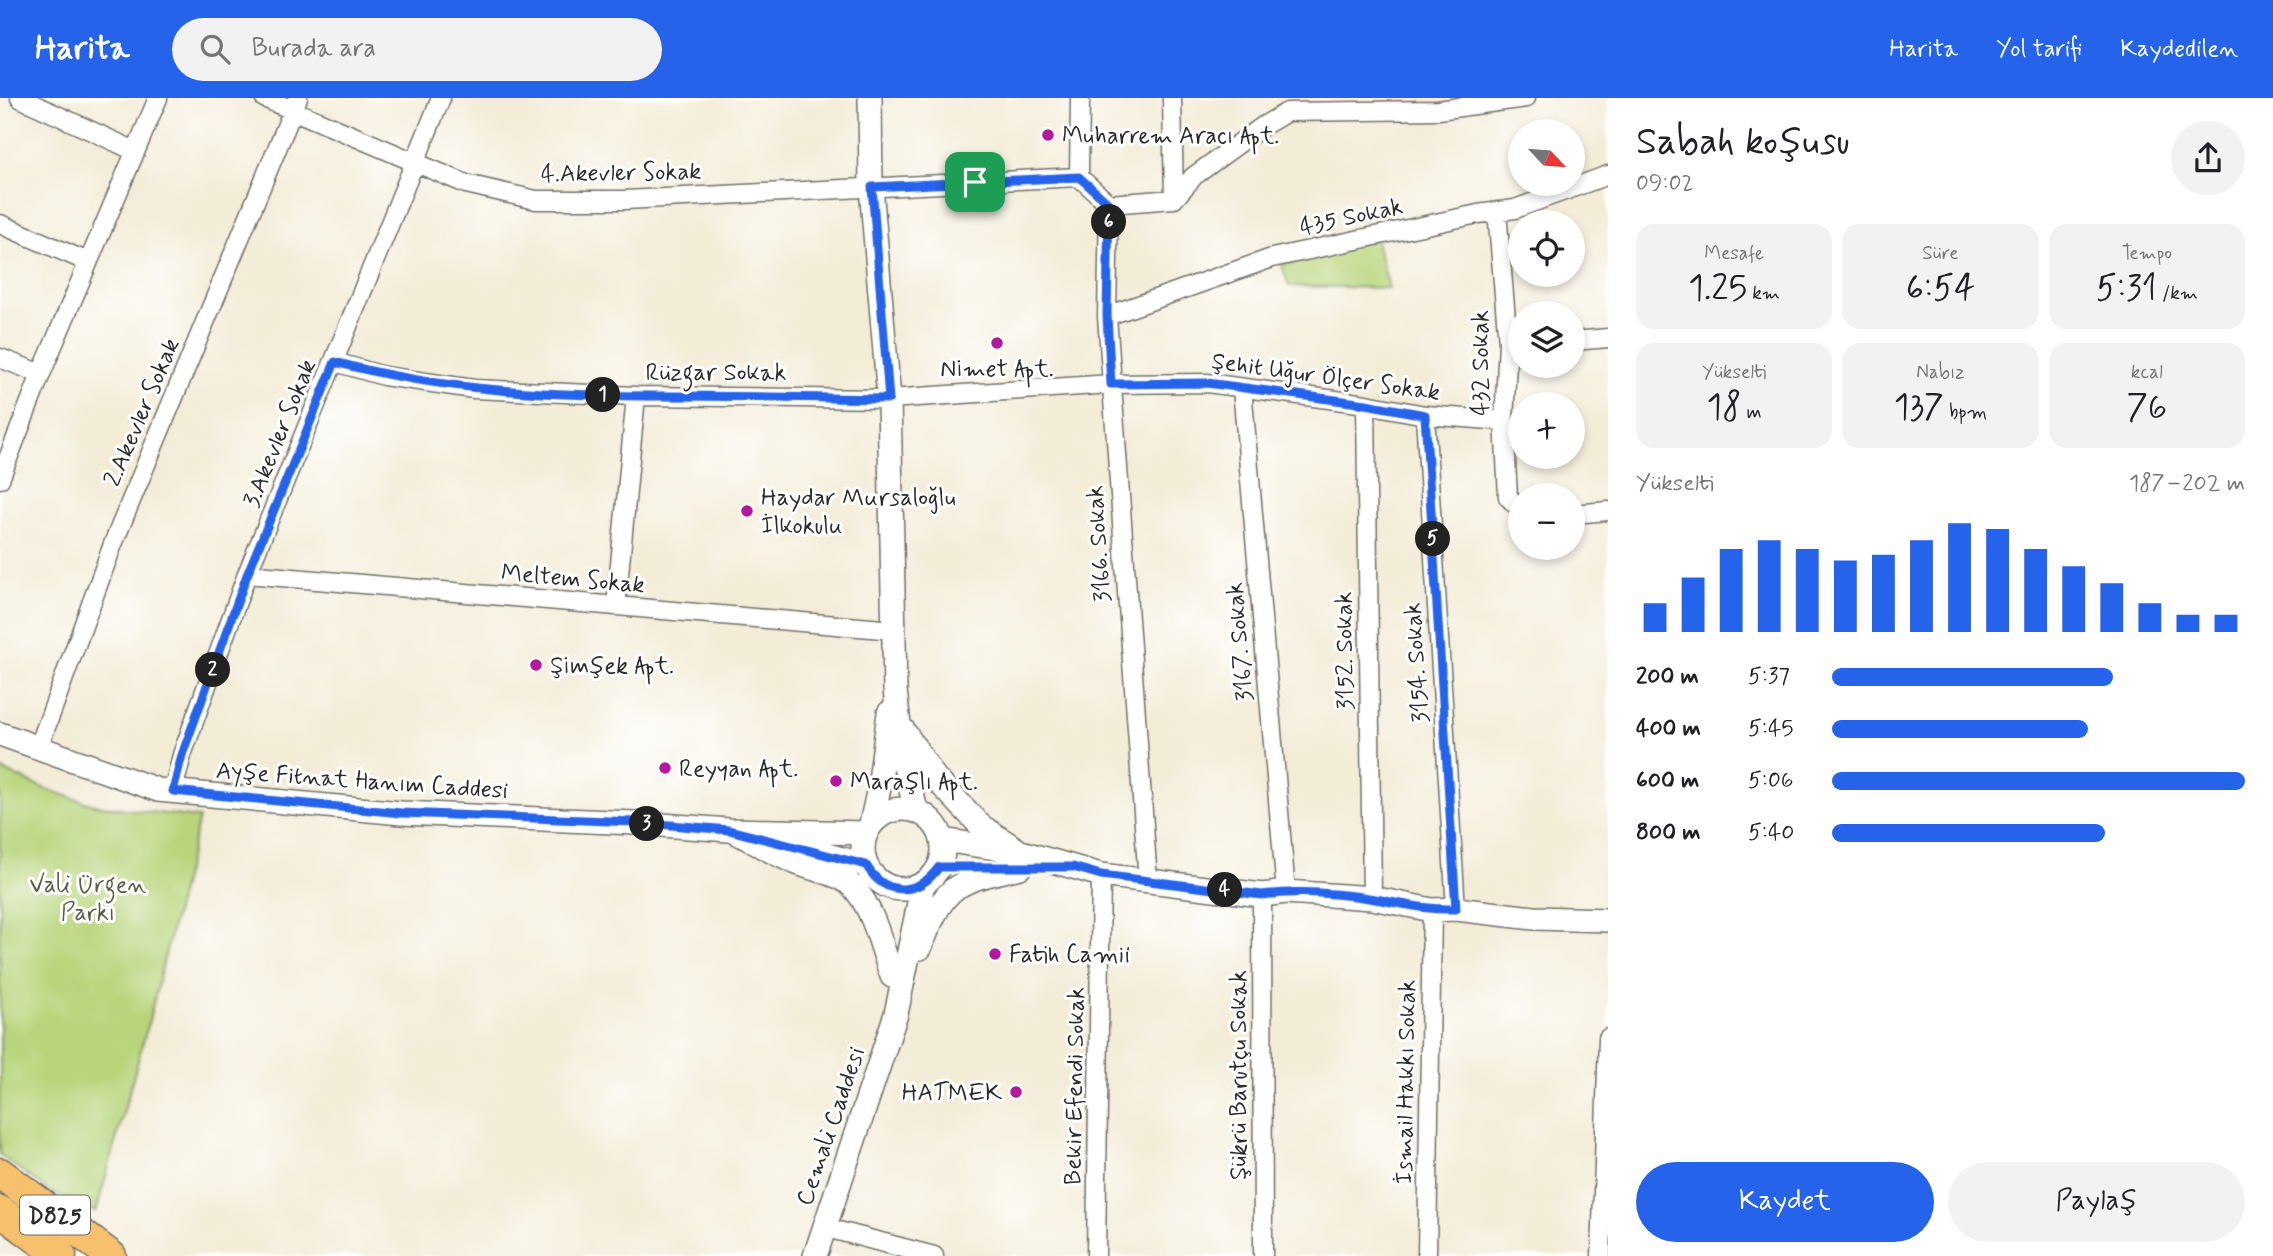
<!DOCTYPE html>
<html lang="tr">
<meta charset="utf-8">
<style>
:root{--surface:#fff;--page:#f2f2f2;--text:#202124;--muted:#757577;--accent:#2563eb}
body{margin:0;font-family:Mynerve,sans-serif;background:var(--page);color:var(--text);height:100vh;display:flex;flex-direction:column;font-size:26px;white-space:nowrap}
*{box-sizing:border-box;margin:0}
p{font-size:23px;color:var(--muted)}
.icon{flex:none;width:38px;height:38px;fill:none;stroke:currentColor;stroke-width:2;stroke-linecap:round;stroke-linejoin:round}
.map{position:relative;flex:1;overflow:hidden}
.panel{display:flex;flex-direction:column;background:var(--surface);width:665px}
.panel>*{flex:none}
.needle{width:46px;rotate:116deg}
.controls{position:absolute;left:1508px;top:21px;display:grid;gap:14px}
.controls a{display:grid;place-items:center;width:77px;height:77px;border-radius:50%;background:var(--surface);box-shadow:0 4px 10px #0003;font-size:35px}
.pin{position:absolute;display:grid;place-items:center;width:60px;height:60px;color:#fff;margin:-30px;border-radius:14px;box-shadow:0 4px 10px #0006}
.km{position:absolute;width:35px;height:35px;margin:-18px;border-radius:50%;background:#222;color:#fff;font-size:19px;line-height:35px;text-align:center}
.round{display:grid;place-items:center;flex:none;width:74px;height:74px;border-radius:37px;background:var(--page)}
.head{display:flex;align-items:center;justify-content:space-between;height:119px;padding:0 28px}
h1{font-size:38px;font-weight:600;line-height:52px}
.figures{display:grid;grid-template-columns:repeat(3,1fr);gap:10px;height:119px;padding:7px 28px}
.figures div{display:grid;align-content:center;border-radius:18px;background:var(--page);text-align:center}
.figures b{font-size:35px;font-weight:600}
.figures small{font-size:19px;font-weight:400}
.figures p{font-size:19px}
.chart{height:196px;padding:14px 28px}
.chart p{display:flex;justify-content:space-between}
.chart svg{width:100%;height:126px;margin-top:7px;stroke:var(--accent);stroke-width:6}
.button{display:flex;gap:14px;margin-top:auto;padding:14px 28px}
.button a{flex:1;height:80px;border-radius:42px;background:var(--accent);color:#fff;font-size:28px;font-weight:600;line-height:80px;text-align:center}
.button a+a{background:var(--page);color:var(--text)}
ul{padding:0 28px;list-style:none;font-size:23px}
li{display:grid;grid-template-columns:112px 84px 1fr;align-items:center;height:52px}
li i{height:18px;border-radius:9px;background:var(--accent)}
header{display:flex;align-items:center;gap:42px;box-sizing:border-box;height:98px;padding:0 35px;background:var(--accent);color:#fff}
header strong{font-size:33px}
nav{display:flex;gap:38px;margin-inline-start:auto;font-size:24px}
.search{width:490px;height:63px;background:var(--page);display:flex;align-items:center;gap:18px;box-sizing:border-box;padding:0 24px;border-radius:38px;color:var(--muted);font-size:26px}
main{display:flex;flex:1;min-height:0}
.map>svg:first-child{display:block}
.green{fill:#b8d57c;stroke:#728054;stroke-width:2}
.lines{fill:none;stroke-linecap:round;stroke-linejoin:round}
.minor-casing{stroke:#716f67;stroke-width:21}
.tertiary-casing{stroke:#716f67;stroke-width:26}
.primary-casing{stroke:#716f67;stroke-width:33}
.minor{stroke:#fff;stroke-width:18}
.tertiary{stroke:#fff;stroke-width:23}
.primary{stroke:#f7c06c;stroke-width:30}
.route-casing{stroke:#fff;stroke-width:14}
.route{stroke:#2563eb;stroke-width:9}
.poi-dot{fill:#b5179e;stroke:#fff;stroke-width:2.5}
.labels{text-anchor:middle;stroke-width:6;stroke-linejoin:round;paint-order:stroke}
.shield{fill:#fff;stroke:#6b6b6b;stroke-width:2}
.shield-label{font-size:23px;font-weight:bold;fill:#2b2b2b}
.poi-label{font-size:24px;fill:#2b2b2b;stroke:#fff;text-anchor:start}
.street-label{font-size:24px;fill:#2b2b2b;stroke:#fff}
.park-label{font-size:24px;fill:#555e43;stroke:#fff}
</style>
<header>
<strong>Harita</strong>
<div class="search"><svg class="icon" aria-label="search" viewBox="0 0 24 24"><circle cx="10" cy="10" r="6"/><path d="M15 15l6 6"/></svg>Burada ara</div>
<nav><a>Harita</a><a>Yol tarifi</a><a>Kaydedilen</a></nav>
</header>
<main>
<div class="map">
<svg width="1608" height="1158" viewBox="0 0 1608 1158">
<rect width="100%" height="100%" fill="#fff"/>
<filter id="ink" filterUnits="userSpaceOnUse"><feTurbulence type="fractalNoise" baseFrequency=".0143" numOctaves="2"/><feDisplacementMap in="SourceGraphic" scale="14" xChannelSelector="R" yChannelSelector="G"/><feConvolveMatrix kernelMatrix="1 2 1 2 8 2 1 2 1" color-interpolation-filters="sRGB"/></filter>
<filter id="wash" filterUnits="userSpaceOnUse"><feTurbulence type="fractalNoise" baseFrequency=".00686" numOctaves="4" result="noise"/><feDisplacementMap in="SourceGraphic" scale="28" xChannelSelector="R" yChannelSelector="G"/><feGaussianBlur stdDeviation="1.57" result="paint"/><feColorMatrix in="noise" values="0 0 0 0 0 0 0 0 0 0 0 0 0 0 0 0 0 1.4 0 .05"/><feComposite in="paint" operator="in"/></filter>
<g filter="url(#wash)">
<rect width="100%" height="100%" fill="#f3ecd7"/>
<path class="green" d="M1375,140l14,50 -100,-2 -7,-21z
M0,671l43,19 51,17 105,13 -51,206 -52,188 -47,-21 -49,-36z"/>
</g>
<g filter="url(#ink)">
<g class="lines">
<g class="minor-casing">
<path id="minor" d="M20,0l115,53
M264,0l202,86 70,16h89l454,-23 30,27 65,-5 20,-23 69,-50 24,-14 151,-2 88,-12
M1172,0l2,101
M1079,79l1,-79
M1109,106l-2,112 41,565
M1497,113l11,132 -4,78 4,76 13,13
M0,126l88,38
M1107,218l165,-58 206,-44 37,-5 93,-34
M1573,243l35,-3
M0,260l41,16
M335,264l49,14 90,13 162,7 253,3 222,-15 96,-1 159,21 59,11 79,6
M1242,290l44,504
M1366,306l6,494
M1425,317l31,494
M0,381l41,-105 117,-276
M1573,416l35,-3
M247,476l647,56
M616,508l20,-210
M38,651l75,-205 185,-446
M173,693l9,-36 65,-181 194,-476
M1262,797l1,361
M823,1129l111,29
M1096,1158l5,-381
M1427,1158l5,-346
M1601,1158l7,-218"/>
</g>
<g class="tertiary-casing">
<path id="tertiary" d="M870,0l1,89 18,212 6,291 8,69 13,51
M903,632l32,48 46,48 35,23
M0,636l158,56 243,23 234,10 94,7 137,3
M863 751a40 40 0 1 1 80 0a40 40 0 1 1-80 0Z
M871,726l8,-36 10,-75
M738,735c20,11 38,22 59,30 20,8 45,10 59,27 19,23 26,59 36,86
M943,742l78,12 80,23 161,20 24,-3 86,6 60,12 24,-1 78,9 74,2
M783,746l83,21
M920,850c8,-19 18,-49 37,-61 18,-11 42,-15 63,-20
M815,1158l81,-242 27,-130"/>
</g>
<g class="primary-casing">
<path id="primary" d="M0,1075l111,83
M0,1113l61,45"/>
</g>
<use href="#minor" class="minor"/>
<use href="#tertiary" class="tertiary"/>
<use href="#primary" class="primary"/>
</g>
</g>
<g class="lines" filter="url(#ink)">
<g class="route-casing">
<path id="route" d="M1079,79l30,27 -2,112 4,68 96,-1 159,21 59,11 31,494c-28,1 -53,-5 -81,-10 -36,-6 -77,-9 -113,-4l-161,-20 -28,-8h-134c-21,29 -54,30 -73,-2l-137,-35 -94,-8 -234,-9 -228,-22 9,-36 65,-180 88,-213c109,30 224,34 337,34 72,0 145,2 217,3l-17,-212z"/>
</g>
<use href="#route" class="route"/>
</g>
<g class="poi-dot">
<circle cx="1048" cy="37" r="7"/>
<circle cx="997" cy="245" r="7"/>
<circle cx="747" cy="413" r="7"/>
<circle cx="536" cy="567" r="7"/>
<circle cx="665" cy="670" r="7"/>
<circle cx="836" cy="683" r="7"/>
<circle cx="995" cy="856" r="7"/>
<circle cx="1016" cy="994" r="7"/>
</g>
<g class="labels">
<rect class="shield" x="20" y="1097.5" width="70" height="39" rx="5"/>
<g class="shield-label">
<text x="55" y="1125">D825</text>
</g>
<g class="poi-label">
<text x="1062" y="45">Muharrem Aracı Apt.</text>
<text x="997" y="278" text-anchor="middle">Nimet Apt.</text>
<text x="761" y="407">Haydar Mursaloğlu<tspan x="761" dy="28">İlkokulu</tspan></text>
<text x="550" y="575">Şimşek Apt.</text>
<text x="679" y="678">Reyyan Apt.</text>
<text x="850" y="691">Maraşlı Apt.</text>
<text x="1009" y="864">Fatih Camii</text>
<text x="1002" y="1002" text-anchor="end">HATMEK</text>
</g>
<g class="street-label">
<text transform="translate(621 74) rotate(-1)" y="8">4.Akevler Sokak</text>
<text transform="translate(1351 118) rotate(-12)" y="8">435 Sokak</text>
<text transform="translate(1480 265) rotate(-90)" y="8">432 Sokak</text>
<text x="716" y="282">Rüzgar Sokak</text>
<text transform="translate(1326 278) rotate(8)" y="8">Şehit Uğur Ölçer Sokak</text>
<text transform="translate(141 314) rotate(-67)" y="8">2.Akevler Sokak</text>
<text transform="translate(279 335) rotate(-68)" y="8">3.Akevler Sokak</text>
<text transform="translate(1098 446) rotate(-94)" y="8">3166. Sokak</text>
<text transform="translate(573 480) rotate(5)" y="8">Meltem Sokak</text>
<text transform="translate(1239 544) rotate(-95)" y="8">3167. Sokak</text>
<text transform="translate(1344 553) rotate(-91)" y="8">3152. Sokak</text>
<text transform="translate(1416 565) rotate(-94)" y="8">3154. Sokak</text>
<text transform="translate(362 682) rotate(4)" y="8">Ayşe Fitnat Hanım Caddesi</text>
<text transform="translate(1238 977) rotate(-90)" y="8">Şükrü Barutçu Sokak</text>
<text transform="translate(1405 984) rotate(-89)" y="8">İsmail Hakkı Sokak</text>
<text transform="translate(1074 988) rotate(-89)" y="8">Bekir Efendi Sokak</text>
<text transform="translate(830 1028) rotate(-71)" y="8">Cemali Caddesi</text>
</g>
<g class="park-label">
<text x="88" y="794">Vali Ürgen<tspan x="88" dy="28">Parkı</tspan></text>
</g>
</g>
</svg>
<div class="controls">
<a><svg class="needle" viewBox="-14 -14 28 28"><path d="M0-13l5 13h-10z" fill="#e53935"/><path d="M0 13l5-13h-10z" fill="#757577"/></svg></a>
<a><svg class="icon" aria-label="locate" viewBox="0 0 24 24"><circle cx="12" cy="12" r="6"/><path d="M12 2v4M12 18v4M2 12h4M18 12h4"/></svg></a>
<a><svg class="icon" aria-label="layers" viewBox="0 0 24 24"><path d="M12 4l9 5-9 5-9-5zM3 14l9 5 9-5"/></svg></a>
<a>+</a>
<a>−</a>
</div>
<div class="pin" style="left:975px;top:84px;background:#1e9e55"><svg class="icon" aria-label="arrive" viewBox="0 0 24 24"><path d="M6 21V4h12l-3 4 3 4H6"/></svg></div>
<b class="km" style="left:603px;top:297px">1</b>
<b class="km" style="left:213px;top:572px">2</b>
<b class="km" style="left:647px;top:726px">3</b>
<b class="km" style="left:1225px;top:792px">4</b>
<b class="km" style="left:1433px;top:441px">5</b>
<b class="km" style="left:1109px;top:124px">6</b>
</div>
<section class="panel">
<div class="head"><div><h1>Sabah koşusu</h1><p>09:02</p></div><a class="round"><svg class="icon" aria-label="share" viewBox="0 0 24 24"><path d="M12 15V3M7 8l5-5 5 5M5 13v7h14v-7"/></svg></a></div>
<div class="figures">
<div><p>Mesafe</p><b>1.25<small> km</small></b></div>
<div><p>Süre</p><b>6:54</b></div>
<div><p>Tempo</p><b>5:31<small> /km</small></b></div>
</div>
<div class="figures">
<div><p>Yükselti</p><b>18<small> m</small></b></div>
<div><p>Nabız</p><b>137<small> bpm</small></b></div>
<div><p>kcal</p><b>76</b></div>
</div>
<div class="chart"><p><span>Yükselti</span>187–202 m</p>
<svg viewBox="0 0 160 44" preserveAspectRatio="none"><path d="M5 44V34M15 44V25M25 44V15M35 44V12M45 44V15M55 44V19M65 44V17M75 44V12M85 44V6M95 44V8M105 44V15M115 44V21M125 44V27M135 44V34M145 44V38M155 44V38"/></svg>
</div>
<ul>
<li><b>200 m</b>5:37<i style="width:68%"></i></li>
<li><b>400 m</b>5:45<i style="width:62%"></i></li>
<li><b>600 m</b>5:06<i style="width:100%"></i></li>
<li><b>800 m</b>5:40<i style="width:66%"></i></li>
</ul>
<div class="button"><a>Kaydet</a><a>Paylaş</a></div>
</section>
</main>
